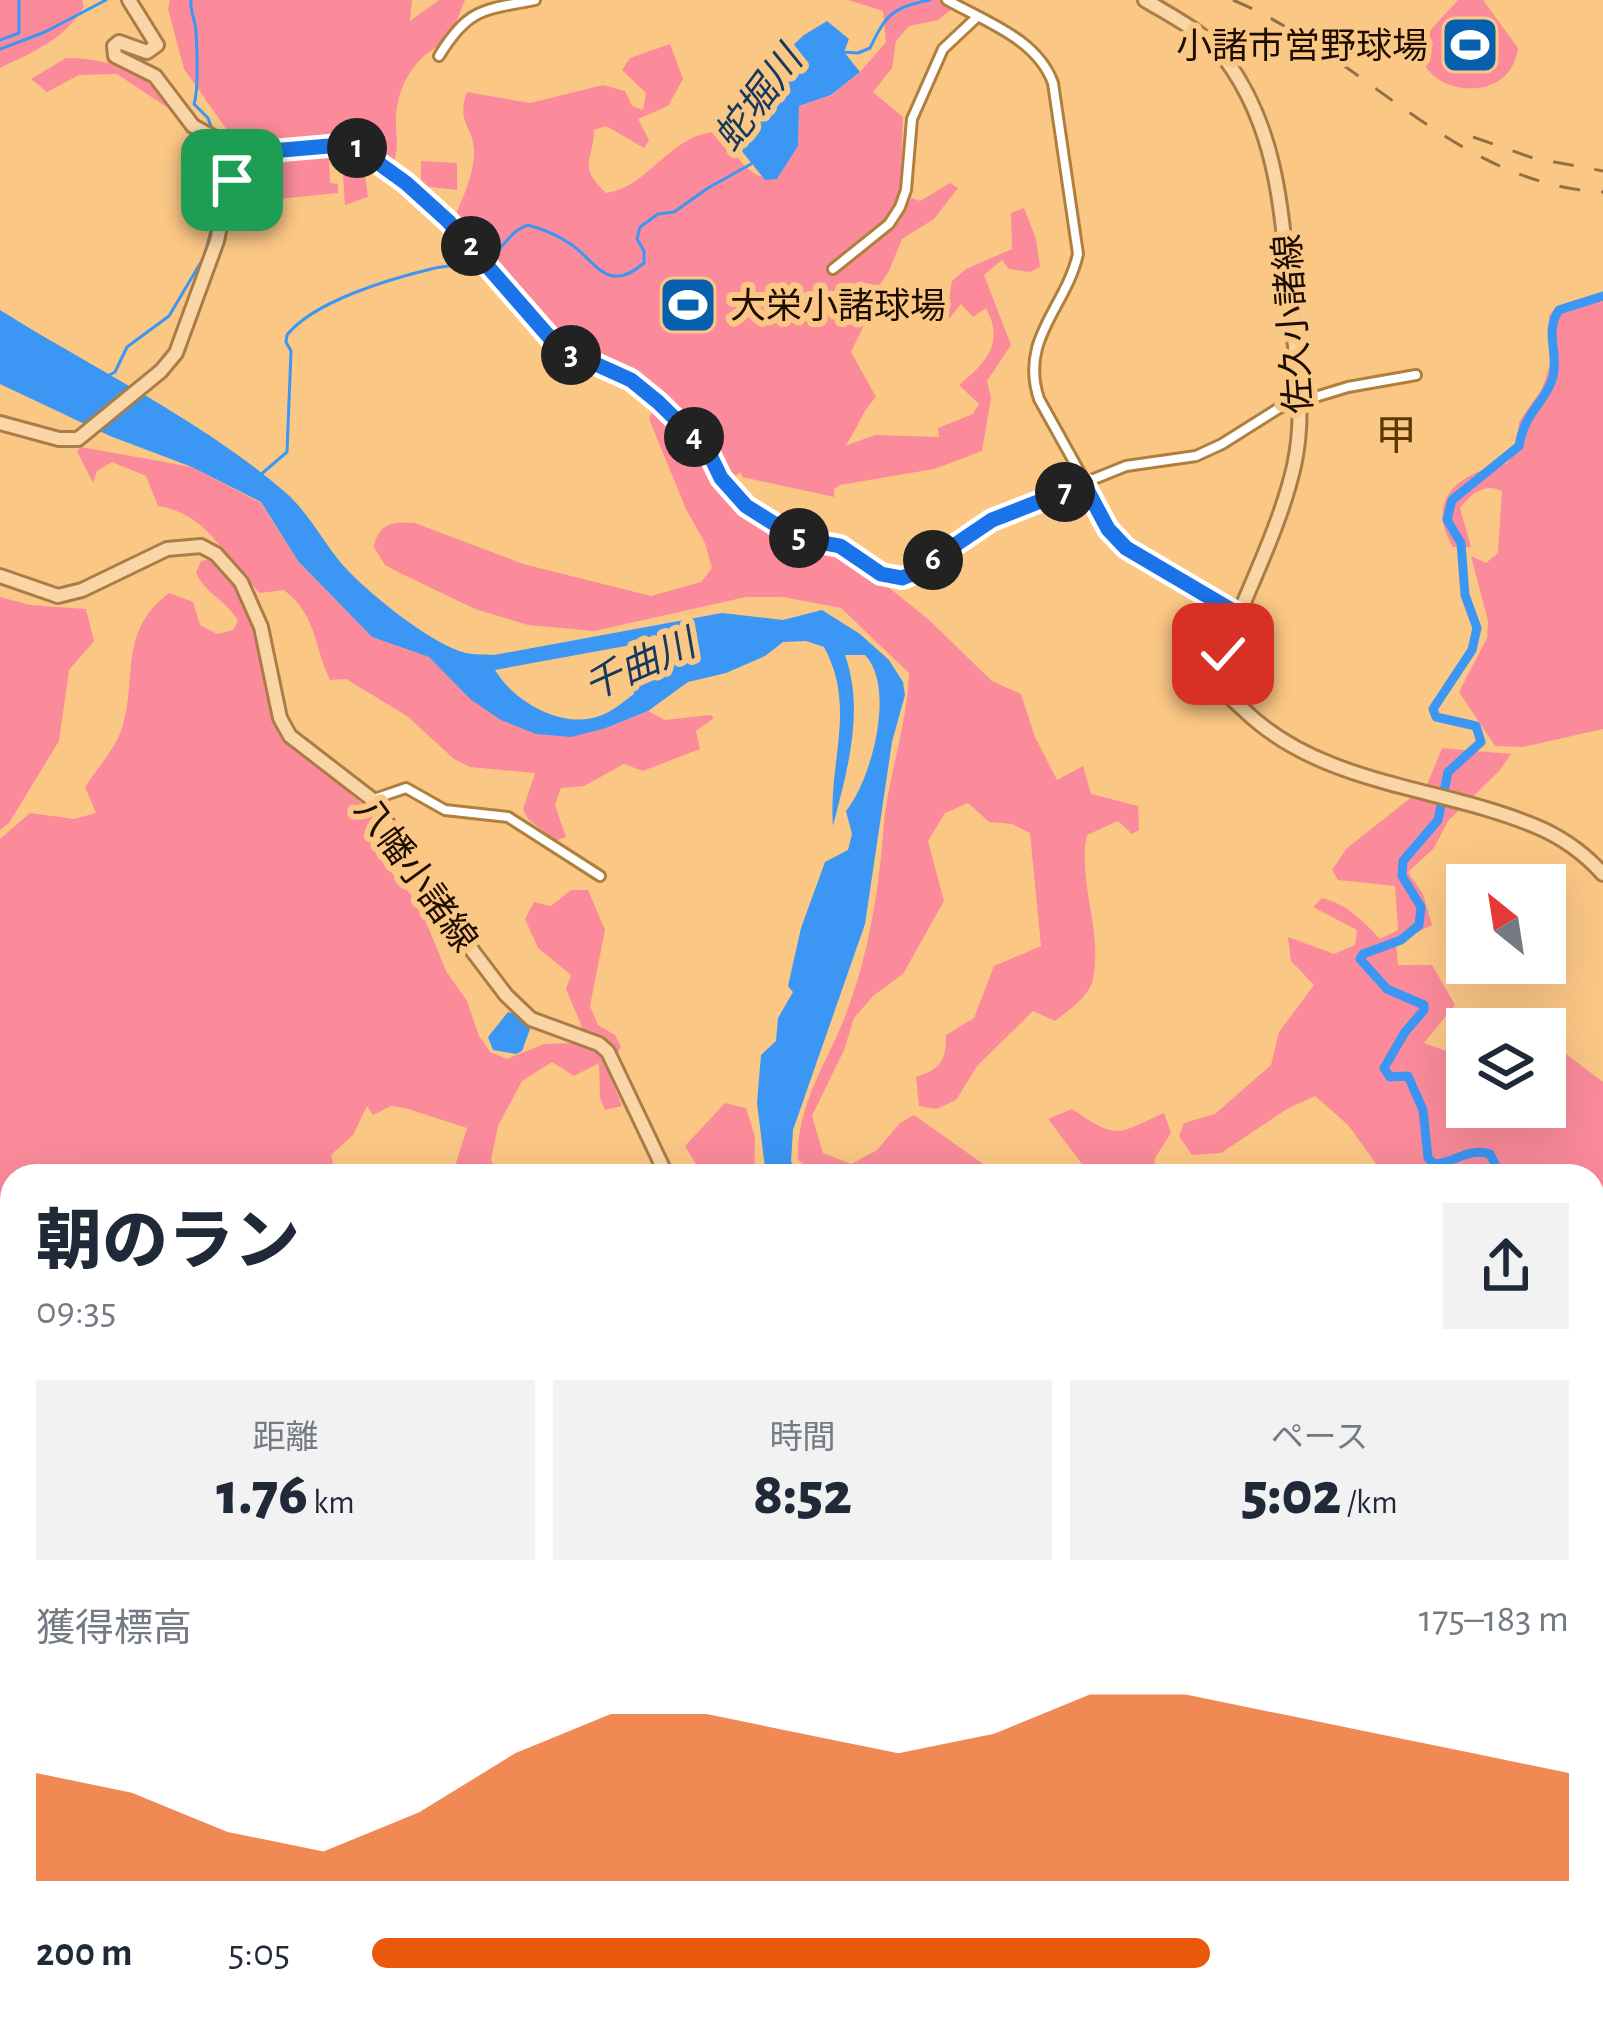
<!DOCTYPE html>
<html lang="ja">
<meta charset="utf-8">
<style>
:root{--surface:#fff;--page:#f2f2f3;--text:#1f2937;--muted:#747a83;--accent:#ea580c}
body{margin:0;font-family:"Alegreya Sans","Noto Sans JP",sans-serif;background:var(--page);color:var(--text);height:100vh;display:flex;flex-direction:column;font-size:45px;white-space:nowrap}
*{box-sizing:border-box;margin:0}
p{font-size:39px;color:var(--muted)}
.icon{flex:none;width:66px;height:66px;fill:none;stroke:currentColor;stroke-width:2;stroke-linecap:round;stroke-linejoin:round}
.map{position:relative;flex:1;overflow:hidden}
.panel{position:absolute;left:0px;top:1164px;width:1605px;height:861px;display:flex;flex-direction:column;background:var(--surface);border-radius:36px 36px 0 0;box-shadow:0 12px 48px #0002}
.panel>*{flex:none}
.needle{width:78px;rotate:330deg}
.controls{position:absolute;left:1446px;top:864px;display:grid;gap:24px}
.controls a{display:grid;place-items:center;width:120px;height:120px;border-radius:0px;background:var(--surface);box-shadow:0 12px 48px #0002;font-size:60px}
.pin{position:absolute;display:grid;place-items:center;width:102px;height:102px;color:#fff;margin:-51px;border-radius:24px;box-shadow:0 6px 18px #0006}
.km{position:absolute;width:60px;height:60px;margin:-30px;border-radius:50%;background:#222;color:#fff;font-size:33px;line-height:60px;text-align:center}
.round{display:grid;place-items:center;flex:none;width:126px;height:126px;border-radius:0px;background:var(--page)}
.headline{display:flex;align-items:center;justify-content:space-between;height:204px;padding:0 36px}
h1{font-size:66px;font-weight:800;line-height:90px}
.metrics{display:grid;grid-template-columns:repeat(3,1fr);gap:18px;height:204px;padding:12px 36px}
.metrics div{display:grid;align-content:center;border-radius:0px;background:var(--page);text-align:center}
.metrics b{font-size:60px;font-weight:800}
.metrics small{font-size:33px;font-weight:400}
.metrics p{font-size:33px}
.chart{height:336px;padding:24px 36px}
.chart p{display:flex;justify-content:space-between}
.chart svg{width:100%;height:216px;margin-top:12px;fill:var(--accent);opacity:.7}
ul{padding:0 36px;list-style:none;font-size:39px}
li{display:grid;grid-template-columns:192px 144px 1fr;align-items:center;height:90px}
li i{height:30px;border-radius:15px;background:var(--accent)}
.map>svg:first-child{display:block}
.green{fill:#fb8b9a}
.water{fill:#3c96f4;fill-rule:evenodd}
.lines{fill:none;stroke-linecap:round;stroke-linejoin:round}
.stream{stroke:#3c96f4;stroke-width:3}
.river{stroke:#3c96f4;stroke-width:9}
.minor-casing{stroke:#af7f3d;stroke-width:14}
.major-casing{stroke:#aa7d46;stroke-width:18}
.minor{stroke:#fff;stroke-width:8}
.major{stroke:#fad6a7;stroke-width:12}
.rail{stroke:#927046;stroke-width:3;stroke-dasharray:21 21;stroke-linecap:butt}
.route-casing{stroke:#fff;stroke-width:24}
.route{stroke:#1a73e8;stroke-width:15}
.labels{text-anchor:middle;stroke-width:12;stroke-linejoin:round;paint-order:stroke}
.poi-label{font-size:36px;fill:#1c0d00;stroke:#fbc785;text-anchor:end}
.street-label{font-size:36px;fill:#1c0d00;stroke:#fbc785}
.water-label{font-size:39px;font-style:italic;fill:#15385d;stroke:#fbc785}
.quarter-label{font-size:42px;fill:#5a3800;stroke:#fbc785}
</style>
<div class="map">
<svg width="1603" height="2024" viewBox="0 0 1603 2024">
<rect width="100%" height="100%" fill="#fbc785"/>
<path class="green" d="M0,0h82l2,6c-18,33 -51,46 -84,62z
M170,0h242l-2,21 29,-21h26l-17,42c-32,11 -52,44 -52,79 0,15 3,25 -2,40l-44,-30 -79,14 -28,-1 -11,-7 -48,-68 -16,-60z
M848,0h115l-25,20 -29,6 -13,15 -4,27 -19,24 30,25 -3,90 -4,14 16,-23 8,3 30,-18 8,5 -24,31 -32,20 -13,32 -26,39 1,15 -13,27 25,45c-15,15 -18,32 -31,49l30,-11 64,2 -1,-9 35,-14 6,-10 -20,-19c27,-22 46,-42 27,-77l-13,9 -12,-13 -18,22 -8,2 12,-15 5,-32 14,-12 46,-20 -1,-36 13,-5 12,31 4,28 -10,5 -21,-3 -7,-9 -18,15 27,70 -24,36 4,17 -9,53 -48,18 -94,16 -6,4v8l-92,-20 -1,-5 -12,8 -19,-31 -9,-6c3,14 8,34 16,47 17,28 90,61 121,57l90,72 64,62 29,13 14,43 22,43 26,-14 8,28 47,12 1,24 -7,4 -14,-13 -31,14c-10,45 16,96 6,144 -4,18 -24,31 -38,42l-22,-10 -56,55 -21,34 -20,9 -17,-3 -3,-29c25,-8 30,-16 30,-42l28,-17 20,-52 47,-20 -11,-113 -18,-9 -23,-2 -21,-19 -23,10 -17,28 16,60 -41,73 -30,22 -19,22 -10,32 -32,66 11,37 28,11 26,-14 23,-27 14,-8 86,61h-180l-22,-16c-2,-58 32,-100 51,-154 20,-56 29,-112 34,-170 3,-55 24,-107 26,-163l-68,-65 -58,-11h-37l-152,34 -66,-6 -53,-16 -75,-36 -15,-8 -11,-18c4,-24 20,-26 41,-24l108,41 128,32 50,-14 11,-14 -7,-25 -19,-34 -37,-90 8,-21 -98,-55 -104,-127c9,-20 20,-45 19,-67 -2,-25 -18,-27 -7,-57l63,11 73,-18 22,6 7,15 11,4 3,-17 -24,-23 8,-12 40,-14 13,35 -15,27 -30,13 11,21 -5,8 -38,-22 -12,4c-1,33 -17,35 12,63 46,-7 62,-60 116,-62 11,22 26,49 55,48l21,-33 1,-40 33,-11 28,-23 26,-30 -3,-31z
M1458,0h25l35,48c-9,66 -108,41 -95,-3 5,-16 24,-32 35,-45z
M66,58c48,0 83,16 111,56l-60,-40 -38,1 -32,17 -16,-13z
M329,157l1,26 8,1v9l-60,6 -1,-41z
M363,159l5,38 -23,8 -3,-45z
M421,161l36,2v27l-36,-4z
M1603,292v437l-80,18 -28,-1 -36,-54 28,-54 1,-17 -17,-65 15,7 12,-10 4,-62c-18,-9 -31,3 -42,17l11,39h-18c-29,-48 7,-75 53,-83l11,-13 2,-29 23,-33 8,-25 -1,-49 9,-9z
M81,447l111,20 69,36 37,58 74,76 57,20 41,42 136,29 42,-17 17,9 46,-5 3,3 -18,13 4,18 -57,22 -19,-7 -40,22 -23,2 -6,17 11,32 -11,4 -27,-22 -5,-10 12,-36 -65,-6 -16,-8 -47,-43 -61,-37 -16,1c-17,-35 -12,-63 -46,-90l-24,3c-35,-33 -50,-79 -102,-87l-12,-30 -34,-14 -15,9 -4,12 -16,-32z
M212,559l13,8 24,45 25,100 47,54 50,47 11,25v24l37,42 27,67 21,30 12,35 11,16 17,7 37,-15 27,-1 11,-16 -16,-38 5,-14 -33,-27 -13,-29 9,-17 17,4 20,-16h17l17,40 -15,76 8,19 17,10 6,12 -13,23 14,36 -17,4 -5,-12 -1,-35 -25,13 -22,-14 -30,19 -24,45 -7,34 7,16h-46l15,-48 -62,-20 -14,-2 -18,9 -6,-9 -14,29 -22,20 5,21h-324v280l-12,-10v-607l30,-26 44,6 22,-6 -11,-26c11,-17 29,-37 36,-56 18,-51 -5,-98 48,-138l24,9 7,23 17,9 16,-4 5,-9c-12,-21 -32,-27 -42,-48l5,-12z
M0,597l30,8 56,4 8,32 -25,29 -10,71 -50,82 -9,7z
M1442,748l69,6 -11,16 -52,51 -14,27 -26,24 15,22 9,31 -36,18 2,22h34l23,40 -31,38 22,8 21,2v54h78v-69l58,44v207l-10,4v-117h-208l-37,-51 -33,-29 -28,13 -66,44 -29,2 -13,-19 5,-13 31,-9 56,-49 8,-33 35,-47 -23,-24 -3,-24 46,17 21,-9 2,-15 -44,-23 9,-9c25,6 41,23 58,41l18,-9 -3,-44 -57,-6 -6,-10 15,-22 80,-63z
M725,1103l21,5 9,29 -1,39h-51l-18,-30z
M1072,1109c46,31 43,26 92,4l7,20 -16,25 -2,18h-62l-43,-57z
M0,1484l12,6v105h-12z
M1005,2013h372l-8,11h-32l-8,-11 -30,11h-294z"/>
<path class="water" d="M827,21l22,18 -5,13 16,20 -29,23 -32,11 -1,40 -21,33 -12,1 -28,-35 11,-58 56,-52z
M0,310c94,59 200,109 285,182 23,20 37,48 56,71 23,27 91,82 125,90 8,2 19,1 28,2l228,-42 61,7 39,-10 38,24 29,26 14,22 2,13 -13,47 -27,182 -72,206 -2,32 10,14h-35l-9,-73 4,-48 15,-14 2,-23 15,-26 -5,-6 13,-58 24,-66 23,-12 4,-16 -6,-23c26,-32 50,-124 19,-156h-20c20,56 2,116 -12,171 -5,-65 24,-118 -9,-179l-18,-6 -23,1 -18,14 -39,17 -38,9 -40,29 -42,17 -35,9 -35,-3 -35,-14 -31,-21 -41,-42 -57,-20 -74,-76 -37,-59 -69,-35 -82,-31 -110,-52zM654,635l13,5c-17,16 -40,27 -33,54 -10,7 -21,17 -32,21 -38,16 -88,-13 -107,-45l136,-25z
M508,1012l13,4 9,13 -8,22 -6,3 -23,-4 -5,-13z"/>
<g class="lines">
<path class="stream" d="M191,0c-1,12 4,19 5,31 1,19 3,57 -2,73l14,14 5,14
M0,40l19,-7v-33
M0,49l45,-17 61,-32
M842,52l16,1 12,-5c16,-33 22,-41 60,-48
M106,377l9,-5 12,-25 42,-31 35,-59 7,-26 -9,-41 12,-48
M259,476l28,-24 4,-101 -5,-9 1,-7c27,-34 103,-56 144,-66 17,-4 38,-4 55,-11 19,-8 22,-27 42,-33 15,4 31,11 44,20 26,19 36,49 72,18v-12l-7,-12 3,-12 18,-13 16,-2 34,-24 43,-24"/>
<path class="river" d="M1501,1176l-11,-22c-22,-7 -35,9 -56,10l-6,-6 -5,-48 -15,-34 -18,1 -6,-9 21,-36 19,-22v-5l-37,-16 -27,-30 3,-5 38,-14 18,-15 2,-18 -19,-31 1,-15 35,-41 10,-48 33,-30 -5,-16 -40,-9 -3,-8 39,-59 5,-22 -12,-33 -4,-52 -14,-23 5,-20 67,-54c5,-34 27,-44 34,-69 6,-24 -9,-45 6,-67l44,-14"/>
<g class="minor-casing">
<path id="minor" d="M947,0c39,22 90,39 106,83l25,171c-12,54 -59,84 -39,145l79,142 120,73
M439,56c29,-48 44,-46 96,-56
M235,154l117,-10 54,39 42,38 110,126 73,34 27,21 50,49 13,27 25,29 51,31 35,4 58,35 22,-2 80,-55 134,-54 70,-10 26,-12 57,-36 69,-21 68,-12
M833,269l56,-45 11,-17 6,-17 6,-71 31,-70 34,-32
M374,799l32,-11 39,22 63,7 92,59
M1593,1464l10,13
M0,1920l12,-2
M841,2013l19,11
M1139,2013l3,11"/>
</g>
<g class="major-casing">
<path id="major" d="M1145,0c28,17 61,33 81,60 53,72 56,157 64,243 6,55 16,109 4,163 -15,65 -48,126 -71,188 -2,9 -6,19 -3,28 3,11 16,20 24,28 78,76 196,76 291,116 27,11 49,27 68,48
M0,423l59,16h19l83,-68 15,-18 41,-112 18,-87 -9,-10 -33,-18 -38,-50 -40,-20 -1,-10 5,-4 28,10 10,-7 -28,-45
M0,576l58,20 24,-6 85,-41 34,-3 15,8 25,28 20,45 19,91 10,18 83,64 64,104 69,91 25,24 68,25 9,8 59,124
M1390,2013l7,11"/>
</g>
<use href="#minor" class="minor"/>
<use href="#major" class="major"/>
<path class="rail" d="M1233,0c128,54 223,185 370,192
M1473,137l60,21 70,13"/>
</g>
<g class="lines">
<g class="route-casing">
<path id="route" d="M232,180l4,-26 116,-10 54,39 42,38 110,126 73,33 27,22 50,49 13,27 25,28 51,32 43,8 41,28 21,4 10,-4 80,-54 92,-36 24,45 18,19 112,66 -15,40"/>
</g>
<use href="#route" class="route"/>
</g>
<defs>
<g id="stadium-square" transform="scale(3)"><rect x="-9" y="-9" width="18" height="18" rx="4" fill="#0760ae" stroke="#fbc785"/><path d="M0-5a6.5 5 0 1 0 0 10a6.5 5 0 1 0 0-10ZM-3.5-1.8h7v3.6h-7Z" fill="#fff"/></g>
</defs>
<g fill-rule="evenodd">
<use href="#stadium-square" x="1470" y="45"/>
<use href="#stadium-square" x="688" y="305"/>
</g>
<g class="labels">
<g class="poi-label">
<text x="1428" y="58">小諸市営野球場</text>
<text x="730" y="318" text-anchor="start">大栄小諸球場</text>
</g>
<g class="street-label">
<text transform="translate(1292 324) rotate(-94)" y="13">佐久小諸線</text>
<text transform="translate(417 874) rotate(54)" y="13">八幡小諸線</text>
</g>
<g class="water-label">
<text transform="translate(757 98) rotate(-53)" y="14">蛇堀川</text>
<text transform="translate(639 664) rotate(-24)" y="14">千曲川</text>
</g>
<g class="quarter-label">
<text x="1396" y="450">甲</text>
</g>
</g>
</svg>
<div class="controls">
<a><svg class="needle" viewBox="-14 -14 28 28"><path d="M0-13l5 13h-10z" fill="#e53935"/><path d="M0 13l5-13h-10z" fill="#747a83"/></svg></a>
<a><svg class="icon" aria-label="layers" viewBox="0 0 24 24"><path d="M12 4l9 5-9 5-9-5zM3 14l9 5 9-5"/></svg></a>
</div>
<div class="pin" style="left:232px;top:180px;background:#1e9e55"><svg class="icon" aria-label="arrive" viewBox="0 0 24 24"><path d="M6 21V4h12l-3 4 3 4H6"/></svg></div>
<div class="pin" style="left:1223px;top:654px;background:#d93025"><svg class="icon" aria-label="check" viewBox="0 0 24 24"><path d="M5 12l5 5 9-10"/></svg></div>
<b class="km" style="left:357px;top:148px">1</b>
<b class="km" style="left:471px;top:246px">2</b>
<b class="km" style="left:571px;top:355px">3</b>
<b class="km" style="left:694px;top:437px">4</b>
<b class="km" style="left:799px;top:538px">5</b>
<b class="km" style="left:933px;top:560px">6</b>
<b class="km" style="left:1065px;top:492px">7</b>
<section class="panel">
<div class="headline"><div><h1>朝のラン</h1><p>09:35</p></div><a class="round"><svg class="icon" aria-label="share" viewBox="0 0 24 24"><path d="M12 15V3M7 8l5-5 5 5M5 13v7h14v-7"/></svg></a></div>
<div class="metrics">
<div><p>距離</p><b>1.76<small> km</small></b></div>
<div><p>時間</p><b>8:52</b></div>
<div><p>ペース</p><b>5:02<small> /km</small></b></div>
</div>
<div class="chart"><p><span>獲得標高</span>175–183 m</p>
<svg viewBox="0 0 160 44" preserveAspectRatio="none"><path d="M0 44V22L10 26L20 34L30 38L40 30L50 18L60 10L70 10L80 14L90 18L100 14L110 6L120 6L130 10L140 14L150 18L160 22V44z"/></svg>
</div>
<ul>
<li><b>200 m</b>5:05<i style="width:70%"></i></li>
</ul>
</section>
</div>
